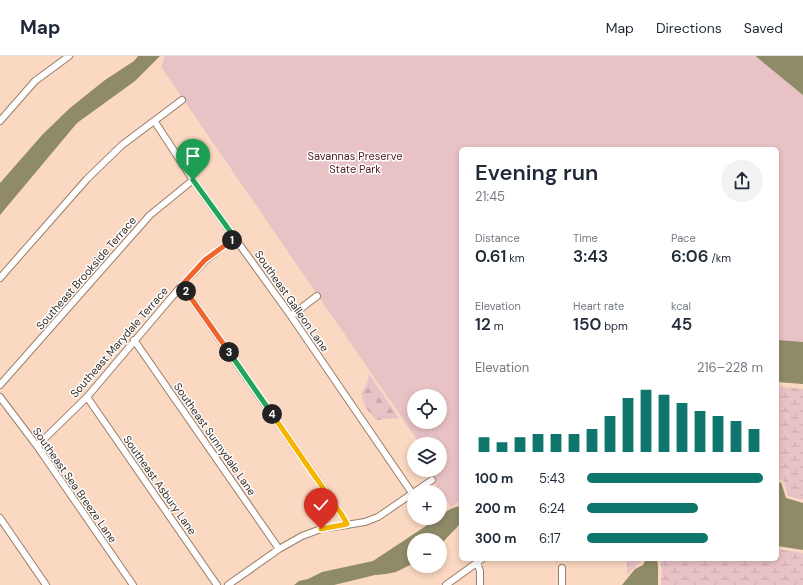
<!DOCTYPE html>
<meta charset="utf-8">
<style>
:root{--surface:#fff;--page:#f2f2f3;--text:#1f2937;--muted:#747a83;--line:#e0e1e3;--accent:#0f766e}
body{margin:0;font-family:"DM Sans",sans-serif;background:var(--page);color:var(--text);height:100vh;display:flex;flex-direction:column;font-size:15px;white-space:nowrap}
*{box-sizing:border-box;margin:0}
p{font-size:13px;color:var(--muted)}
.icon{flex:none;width:22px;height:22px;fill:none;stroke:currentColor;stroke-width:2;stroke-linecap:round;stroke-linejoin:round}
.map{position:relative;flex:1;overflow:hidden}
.side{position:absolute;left:459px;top:91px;width:320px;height:414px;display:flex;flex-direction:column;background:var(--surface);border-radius:6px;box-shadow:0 2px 6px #0003}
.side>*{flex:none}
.tools{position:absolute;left:407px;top:333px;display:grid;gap:8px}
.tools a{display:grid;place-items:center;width:40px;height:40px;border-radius:50%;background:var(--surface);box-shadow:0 2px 6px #0003;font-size:20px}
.pin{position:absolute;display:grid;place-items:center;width:34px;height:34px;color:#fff;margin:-41px -17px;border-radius:50% 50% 50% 0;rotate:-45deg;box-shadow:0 0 4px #0007}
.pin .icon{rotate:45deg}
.km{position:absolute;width:20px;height:20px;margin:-10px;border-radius:50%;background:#222;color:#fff;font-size:11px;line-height:20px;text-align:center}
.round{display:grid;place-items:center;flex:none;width:42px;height:42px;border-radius:21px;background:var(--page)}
.head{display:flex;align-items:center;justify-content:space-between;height:68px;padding:0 16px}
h1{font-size:22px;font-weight:600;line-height:30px}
.stats{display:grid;grid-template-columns:repeat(3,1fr);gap:6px;height:68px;padding:4px 16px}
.stats div{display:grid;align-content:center}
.stats b{font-size:17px;font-weight:600}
.stats small{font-size:11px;font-weight:400}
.stats p{font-size:11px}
.chart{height:112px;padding:8px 16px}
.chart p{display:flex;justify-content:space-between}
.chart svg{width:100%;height:72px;margin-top:4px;stroke:var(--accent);stroke-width:6}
ul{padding:0 16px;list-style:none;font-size:13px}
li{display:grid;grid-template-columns:64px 48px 1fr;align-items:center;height:30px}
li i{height:10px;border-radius:5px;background:var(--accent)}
header{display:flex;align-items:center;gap:24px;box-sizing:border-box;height:56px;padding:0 20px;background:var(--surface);border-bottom:1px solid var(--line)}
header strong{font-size:19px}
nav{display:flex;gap:22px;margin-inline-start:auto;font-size:14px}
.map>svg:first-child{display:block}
.forest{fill:url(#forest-firs)}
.wetland{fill:url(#wetland-marsh)}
.park{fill:#e9c2c6;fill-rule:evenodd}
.water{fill:#8f8b68}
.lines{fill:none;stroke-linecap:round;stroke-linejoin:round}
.minor-casing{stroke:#9b7d68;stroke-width:8}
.minor{stroke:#fff;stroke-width:6}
.split-1-casing{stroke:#fff;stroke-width:8}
.split-2-casing{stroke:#fff;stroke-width:8}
.split-3-casing{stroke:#fff;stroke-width:8}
.split-4-casing{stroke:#fff;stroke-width:8}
.split-5-casing{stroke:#fff;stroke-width:8}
.split-6-casing{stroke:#fff;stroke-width:8}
.split-1{stroke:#22a559;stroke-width:5}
.split-2{stroke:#f0652b;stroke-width:5}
.split-3{stroke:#f0652b;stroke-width:5}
.split-4{stroke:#22a559;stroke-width:5}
.split-5{stroke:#f5b400;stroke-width:5}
.split-6{stroke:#f5b400;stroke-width:5}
.labels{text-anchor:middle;stroke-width:3;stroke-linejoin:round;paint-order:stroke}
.park-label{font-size:11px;fill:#501b26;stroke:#fff}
.street-label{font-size:11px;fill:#392c23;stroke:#fff}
</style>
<header>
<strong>Map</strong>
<nav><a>Map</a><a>Directions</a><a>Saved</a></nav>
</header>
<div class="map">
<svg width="803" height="529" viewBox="0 0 803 529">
<defs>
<pattern id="forest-firs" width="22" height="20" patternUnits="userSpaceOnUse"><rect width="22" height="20" fill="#e9c2c6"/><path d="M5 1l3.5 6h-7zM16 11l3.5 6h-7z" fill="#c9a7aa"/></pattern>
<pattern id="wetland-marsh" width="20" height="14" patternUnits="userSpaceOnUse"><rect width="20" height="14" fill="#e9c2c6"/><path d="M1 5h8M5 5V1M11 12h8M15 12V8" fill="none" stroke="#c9a7aa"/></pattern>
</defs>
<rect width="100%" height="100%" fill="#fad8c1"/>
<path class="forest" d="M369,318l30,44 -23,2 -10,-12 -5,-14 7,-13z"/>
<path class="wetland" d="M777,330l26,3v111l-15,-4 -5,-16 -2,-1 -4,2z
M777,493l26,4v32h-142l1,-13 -2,-13h117z
M627,503h16l-16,16z"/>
<path class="park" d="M165,0h621l17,15v287h-26v-209h-316v351l-10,7 -23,-33 5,-4h7v-26h-20l-259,-377zM414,340h26v26h-26z"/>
<path class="water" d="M138,0h22l-25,25 -58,42 -77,92v-32l43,-49 27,-26 35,-28 29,-19z
M756,0h47v39l-44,-36z
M777,284l26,2v42l-26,-2z
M781,426l5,16 17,5v47l-26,-4v-62z
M461,450v17l-21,22v-5h-26v23l-18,9 -10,2 -11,1 -41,10h-40l5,-4 9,-2 14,-7 51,-11 65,-43h2v-2c7,-5 12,-9 21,-10z
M646,503h11l1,7v19h-36l13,-16 8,-4z"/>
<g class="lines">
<g class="minor-casing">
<path id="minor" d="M0,65l35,-40 34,-25
M155,66l38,58 98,136 121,177
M0,222l87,-99 35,-34 60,-45
M182,229l160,230 5,10
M291,260l26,-20
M134,284l145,209
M0,329l150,-170 43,-35
M0,341l37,49 96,139
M87,341l130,188
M37,390l50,-49 95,-112 23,-24 30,-24
M0,462l46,67
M477,506l3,9v14
M562,512v17
M228,529l51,-36 23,-13 19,-7 44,-7 13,-5 54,-37
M446,529l36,-26"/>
</g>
<use href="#minor" class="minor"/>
</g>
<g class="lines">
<g class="split-1-casing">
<path id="split-1" d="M193,124l42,58 -3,2"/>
</g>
<g class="split-2-casing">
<path id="split-2" d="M186,235l-4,-6 23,-25 27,-20"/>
</g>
<g class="split-3-casing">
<path id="split-3" d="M186,235l43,61"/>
</g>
<g class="split-4-casing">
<path id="split-4" d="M229,296l43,62"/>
</g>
<g class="split-5-casing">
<path id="split-5" d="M272,358l42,61"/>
</g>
<g class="split-6-casing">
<path id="split-6" d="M314,419l28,40 5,9 -26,5"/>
</g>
<use href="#split-1" class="split-1"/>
<use href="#split-2" class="split-2"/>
<use href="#split-3" class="split-3"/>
<use href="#split-4" class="split-4"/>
<use href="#split-5" class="split-5"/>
<use href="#split-6" class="split-6"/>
</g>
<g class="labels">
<g class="park-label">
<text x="355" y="104">Savannas Preserve<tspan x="355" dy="13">State Park</tspan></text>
</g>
<g class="street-label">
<text transform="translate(86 217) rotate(-49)" y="4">Southeast Brookside Terrace</text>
<text transform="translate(292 245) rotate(55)" y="4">Southeast Galleon Lane</text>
<text transform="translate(119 286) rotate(-49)" y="4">Southeast Marydale Terrace</text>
<text transform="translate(215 383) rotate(55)" y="4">Southeast Sunnydale Lane</text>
<text transform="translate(75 429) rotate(55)" y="4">Southeast Sea Breeze Lane</text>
<text transform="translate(160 429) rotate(55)" y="4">Southeast Asbury Lane</text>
</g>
</g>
</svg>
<div class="tools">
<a><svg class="icon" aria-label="locate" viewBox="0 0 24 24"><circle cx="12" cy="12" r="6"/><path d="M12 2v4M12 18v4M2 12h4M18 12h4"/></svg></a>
<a><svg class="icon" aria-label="layers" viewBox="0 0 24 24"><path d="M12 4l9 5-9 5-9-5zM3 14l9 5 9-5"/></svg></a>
<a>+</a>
<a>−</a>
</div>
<div class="pin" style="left:193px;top:124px;background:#1e9e55"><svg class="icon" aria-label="arrive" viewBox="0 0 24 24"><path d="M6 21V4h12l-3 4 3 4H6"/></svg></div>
<div class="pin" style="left:321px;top:473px;background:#d93025"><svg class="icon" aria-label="check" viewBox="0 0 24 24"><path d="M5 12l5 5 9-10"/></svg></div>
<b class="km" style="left:232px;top:184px">1</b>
<b class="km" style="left:186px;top:235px">2</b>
<b class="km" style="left:229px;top:296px">3</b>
<b class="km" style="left:272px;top:358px">4</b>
<section class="side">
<div class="head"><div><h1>Evening run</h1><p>21:45</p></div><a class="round"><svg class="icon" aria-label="share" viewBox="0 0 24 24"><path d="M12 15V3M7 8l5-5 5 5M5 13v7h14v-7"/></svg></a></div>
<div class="stats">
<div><p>Distance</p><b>0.61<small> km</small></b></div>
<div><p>Time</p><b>3:43</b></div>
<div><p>Pace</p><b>6:06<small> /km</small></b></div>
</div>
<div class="stats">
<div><p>Elevation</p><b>12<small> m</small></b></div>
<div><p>Heart rate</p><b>150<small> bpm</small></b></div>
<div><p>kcal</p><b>45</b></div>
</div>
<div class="chart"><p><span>Elevation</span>216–228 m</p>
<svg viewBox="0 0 160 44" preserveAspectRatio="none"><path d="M5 44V35M15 44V38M25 44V35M35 44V33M45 44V33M55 44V33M65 44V30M75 44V22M85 44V11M95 44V6M105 44V9M115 44V14M125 44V19M135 44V22M145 44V25M155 44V30"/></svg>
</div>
<ul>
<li><b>100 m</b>5:43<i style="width:100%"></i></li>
<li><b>200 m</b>6:24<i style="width:63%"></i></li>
<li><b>300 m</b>6:17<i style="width:69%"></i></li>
</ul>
</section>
</div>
